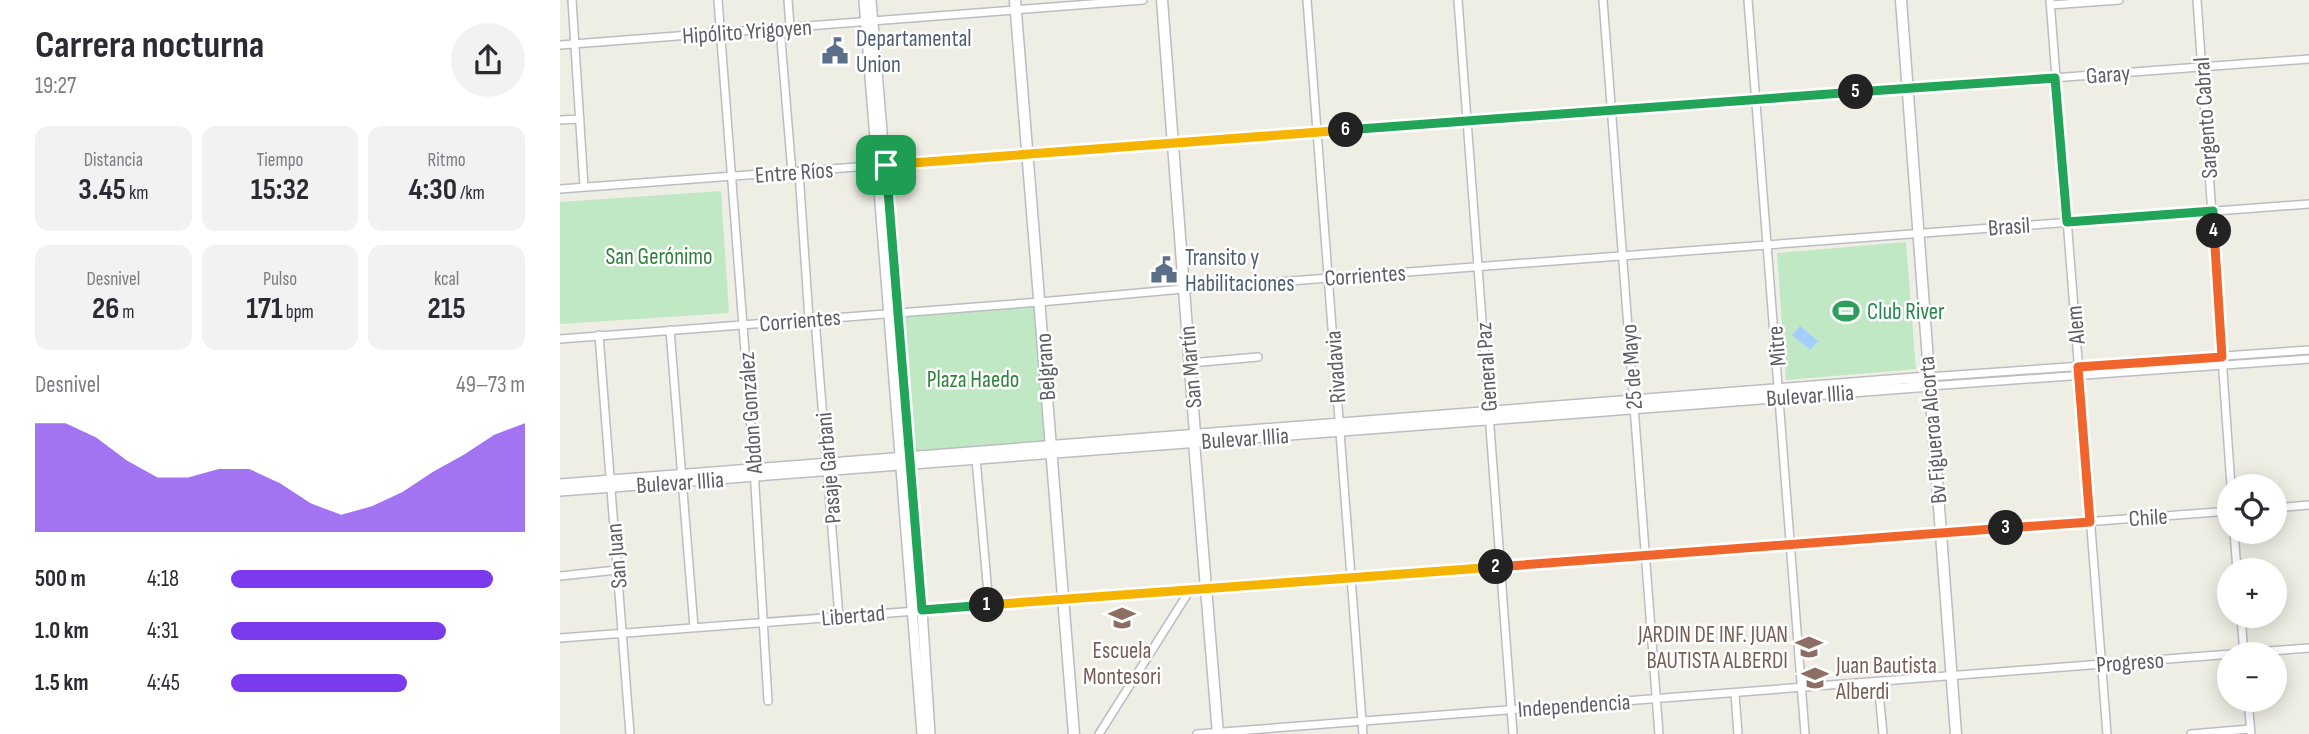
<!DOCTYPE html>
<html lang="es">
<meta charset="utf-8">
<style>
:root{--surface:#fff;--page:#f2f2f3;--text:#2b2b33;--muted:#7c7c81;--accent:#7c3aed}
body{margin:0;font-family:"Sofia Sans Condensed",sans-serif;background:var(--page);color:var(--text);height:100vh;display:flex;flex-direction:column;font-size:26px;white-space:nowrap}
*{box-sizing:border-box;margin:0}
p{font-size:23px;color:var(--muted)}
.icon{flex:none;width:38px;height:38px;fill:none;stroke:currentColor;stroke-width:2;stroke-linecap:round;stroke-linejoin:round}
.map{position:relative;flex:1;overflow:hidden}
.sheet{display:flex;flex-direction:column;background:var(--surface);width:560px}
.sheet>*{flex:none}
.buttons{position:absolute;left:1657px;top:474px;display:grid;gap:14px}
.buttons a{display:grid;place-items:center;width:70px;height:70px;border-radius:50%;background:var(--surface);box-shadow:0 4px 18px #0003;font-size:35px}
.pin{position:absolute;display:grid;place-items:center;width:60px;height:60px;color:#fff;margin:-30px;border-radius:14px;box-shadow:0 4px 10px #0006}
.km{position:absolute;width:35px;height:35px;margin:-18px;border-radius:50%;background:#222;color:#fff;font-size:19px;line-height:35px;text-align:center}
.round{display:grid;place-items:center;flex:none;width:74px;height:74px;border-radius:37px;background:var(--page)}
.overview{display:flex;align-items:center;justify-content:space-between;height:119px;padding:0 35px}
h1{font-size:38px;font-weight:700;line-height:52px}
.metrics{display:grid;grid-template-columns:repeat(3,1fr);gap:10px;height:119px;padding:7px 35px}
.metrics div{display:grid;align-content:center;border-radius:14px;background:var(--page);text-align:center}
.metrics b{font-size:30px;font-weight:700}
.metrics small{font-size:19px;font-weight:400}
.metrics p{font-size:19px}
.chart{height:196px;padding:14px 35px}
.chart p{display:flex;justify-content:space-between}
.chart svg{width:100%;height:126px;margin-top:7px;fill:var(--accent);opacity:.7}
ul{padding:0 35px;list-style:none;font-size:23px}
li{display:grid;grid-template-columns:112px 84px 1fr;align-items:center;height:52px}
li i{height:18px;border-radius:9px;background:var(--accent)}
main{display:flex;flex:1;min-height:0}
.map>svg:first-child{display:block}
.green{fill:#c0e8c4}
.water{fill:#a4ceff}
.lines{fill:none;stroke-linecap:round;stroke-linejoin:round}
.minor-casing{stroke:#bcbdc3;stroke-width:10}
.tertiary-casing{stroke:#bcbdc3;stroke-width:12}
.secondary-casing{stroke:#babcc3;stroke-width:13}
.minor{stroke:#fff;stroke-width:7}
.tertiary{stroke:#fff;stroke-width:9}
.secondary{stroke:#fff;stroke-width:10}
.split-1-casing{stroke:#fff;stroke-width:14}
.split-2-casing{stroke:#fff;stroke-width:14}
.split-3-casing{stroke:#fff;stroke-width:14}
.split-4-casing{stroke:#fff;stroke-width:14}
.split-5-casing{stroke:#fff;stroke-width:14}
.split-6-casing{stroke:#fff;stroke-width:14}
.split-7-casing{stroke:#fff;stroke-width:14}
.split-1{stroke:#22a559;stroke-width:9}
.split-2{stroke:#f5b400;stroke-width:9}
.split-3{stroke:#f0652b;stroke-width:9}
.split-4{stroke:#f0652b;stroke-width:9}
.split-5{stroke:#22a559;stroke-width:9}
.split-6{stroke:#22a559;stroke-width:9}
.split-7{stroke:#f5b400;stroke-width:9}
.labels{text-anchor:middle;stroke-width:5;stroke-linejoin:round;paint-order:stroke}
.street-label{font-size:23px;fill:#5c5f65;stroke:#fff}
.service-label{font-size:23px;fill:#4e5e75;stroke:#fff;text-anchor:start}
.park-label{font-size:23px;fill:#30813c;stroke:#fff}
.leisure-label{font-size:23px;fill:#27864d;stroke:#fff;text-anchor:start}
.education-label{font-size:23px;fill:#785e54;stroke:#fff;text-anchor:end}
</style>
<main>
<section class="sheet">
<div class="overview"><div><h1>Carrera nocturna</h1><p>19:27</p></div><a class="round"><svg class="icon" aria-label="share" viewBox="0 0 24 24"><path d="M12 15V3M7 8l5-5 5 5M5 13v7h14v-7"/></svg></a></div>
<div class="metrics">
<div><p>Distancia</p><b>3.45<small> km</small></b></div>
<div><p>Tiempo</p><b>15:32</b></div>
<div><p>Ritmo</p><b>4:30<small> /km</small></b></div>
</div>
<div class="metrics">
<div><p>Desnivel</p><b>26<small> m</small></b></div>
<div><p>Pulso</p><b>171<small> bpm</small></b></div>
<div><p>kcal</p><b>215</b></div>
</div>
<div class="chart"><p><span>Desnivel</span>49–73 m</p>
<svg viewBox="0 0 160 44" preserveAspectRatio="none"><path d="M0 44V6L10 6L20 11L30 19L40 25L50 25L60 22L70 22L80 27L90 34L100 38L110 35L120 30L130 23L140 17L150 10L160 6V44z"/></svg>
</div>
<ul>
<li><b>500 m</b>4:18<i style="width:89%"></i></li>
<li><b>1.0 km</b>4:31<i style="width:73%"></i></li>
<li><b>1.5 km</b>4:45<i style="width:60%"></i></li>
</ul>
</section>
<div class="map">
<svg width="1749" height="734" viewBox="0 0 1749 734">
<rect width="100%" height="100%" fill="#efeee4"/>
<path class="green" d="M161,191l8,122 -169,11v-122z
M1346,242l10,127 -130,11 -9,-127z
M474,304l12,139 -135,11 -12,-140z"/>
<path class="water" d="M1240,326l18,15 -8,9 -18,-15z"/>
<g class="lines">
<g class="minor-casing">
<path id="minor" d="M12,0l12,187
M158,0l36,469 14,232
M228,0l2,27
M747,0l56,734
M898,0l55,734
M1043,0l56,734
M1188,0l57,734
M1490,0l57,734
M1637,0l34,486
M1491,5l68,-5
M220,28l12,145
M0,45l583,-45
M0,120l20,-1
M239,172l10,147
M0,189l1749,-130
M255,319l24,298
M110,330l24,297
M39,335l31,399
M0,339l480,-37 143,-13 1126,-85
M630,363l68,-6
M1368,377l381,-27
M1370,386l379,-27
M416,459l13,146
M1715,508l34,-3
M1674,532l3,38
M0,576l57,-6
M1681,616l3,38
M0,638l1670,-127
M1318,682l5,52
M1175,694l3,40
M1688,700l3,34
M539,734l91,-144
M637,734l1112,-86
M1631,734l59,-5"/>
</g>
<g class="tertiary-casing">
<path id="tertiary" d="M304,0l58,734
M311,0l51,610 8,124
M0,484l1368,-107
M0,491l1370,-105"/>
</g>
<g class="secondary-casing">
<path id="secondary" d="M455,0l59,734
M602,0l33,434 -1,8 24,292
M1341,0l55,734"/>
</g>
<use href="#minor" class="minor"/>
<use href="#tertiary" class="tertiary"/>
<use href="#secondary" class="secondary"/>
</g>
<g class="lines">
<g class="split-1-casing">
<path id="split-1" d="M326,165l36,445 65,-5"/>
</g>
<g class="split-2-casing">
<path id="split-2" d="M427,605l509,-38"/>
</g>
<g class="split-3-casing">
<path id="split-3" d="M936,567l510,-39"/>
</g>
<g class="split-4-casing">
<path id="split-4" d="M1446,528l84,-6 -12,-155 144,-10 -8,-126"/>
</g>
<g class="split-5-casing">
<path id="split-5" d="M1296,92l199,-14 12,144 146,-11 1,20"/>
</g>
<g class="split-6-casing">
<path id="split-6" d="M786,130l510,-38"/>
</g>
<g class="split-7-casing">
<path id="split-7" d="M326,165l460,-35"/>
</g>
<use href="#split-1" class="split-1"/>
<use href="#split-2" class="split-2"/>
<use href="#split-3" class="split-3"/>
<use href="#split-4" class="split-4"/>
<use href="#split-5" class="split-5"/>
<use href="#split-6" class="split-6"/>
<use href="#split-7" class="split-7"/>
</g>
<defs>
<g id="civic-bare" transform="scale(2.1)"><path d="M-.6-6.5H3V-4.5H.6V-3L4-1V1h2V6H-6V1h2V-1L-.6-3ZM-1.2 2.5V6h2.4V2.5Z" fill="#5c6f8a" stroke="#fff" stroke-width="2.5" paint-order="stroke"/></g>
<g id="stadium-bare" transform="scale(2.1)"><path d="M0-5a6.5 5 0 1 0 0 10a6.5 5 0 1 0 0-10ZM-3.5-1.8h7v3.6h-7Z" fill="#2e9e5b" stroke="#fff" stroke-width="2.5" paint-order="stroke"/></g>
<g id="school-bare" transform="scale(2.1)"><path d="M0-5L7-2L0 1L-7-2ZM-4 1L0 2.5L4 1V4Q0 6-4 4Z" fill="#8d6e63" stroke="#fff" stroke-width="2.5" paint-order="stroke"/></g>
</defs>
<g fill-rule="evenodd">
<use href="#civic-bare" x="275" y="51"/>
<use href="#civic-bare" x="604" y="270"/>
<use href="#stadium-bare" x="1286" y="311"/>
<use href="#school-bare" x="562" y="618"/>
<use href="#school-bare" x="1249" y="647"/>
<use href="#school-bare" x="1255" y="678"/>
</g>
<g class="labels">
<g class="street-label">
<text transform="translate(187 31) rotate(-4)" y="8">Hipólito Yrigoyen</text>
<text transform="translate(1548 74) rotate(-4)" y="8">Garay</text>
<text transform="translate(1645 118) rotate(-94)" y="8">Sargento Cabral</text>
<text transform="translate(234 172) rotate(-4)" y="8">Entre Ríos</text>
<text transform="translate(1449 226) rotate(-4)" y="8">Brasil</text>
<text transform="translate(805 275) rotate(-4)" y="8">Corrientes</text>
<text transform="translate(240 320) rotate(-5)" y="8">Corrientes</text>
<text transform="translate(1515 325) rotate(-95)" y="8">Alem</text>
<text transform="translate(1216 346) rotate(-95)" y="8">Mitre</text>
<text transform="translate(485 367) rotate(-94)" y="8">Belgrano</text>
<text transform="translate(630 367) rotate(-95)" y="8">San Martín</text>
<text transform="translate(775 367) rotate(-94)" y="8">Rivadavia</text>
<text transform="translate(926 367) rotate(-94)" y="8">General Paz</text>
<text transform="translate(1071 367) rotate(-94)" y="8">25 de Mayo</text>
<text transform="translate(1250 395) rotate(-4)" y="8">Bulevar Illia</text>
<text transform="translate(190 413) rotate(-94)" y="8">Abdon González</text>
<text transform="translate(1372 430) rotate(-95)" y="8">Bv Figueroa Alcorta</text>
<text transform="translate(685 438) rotate(-4)" y="8">Bulevar Illia</text>
<text transform="translate(268 468) rotate(-95)" y="8">Pasaje Garbani</text>
<text transform="translate(120 482) rotate(-4)" y="8">Bulevar Illia</text>
<text transform="translate(1588 517) rotate(-4)" y="8">Chile</text>
<text transform="translate(56 556) rotate(-95)" y="8">San Juan</text>
<text transform="translate(293 615) rotate(-5)" y="8">Libertad</text>
<text transform="translate(1570 662) rotate(-4)" y="8">Progreso</text>
<text transform="translate(1014 705) rotate(-4)" y="8">Independencia</text>
</g>
<g class="service-label">
<text x="296" y="46">Departamental<tspan x="296" dy="26">Union</tspan></text>
<text x="625" y="265">Transito y<tspan x="625" dy="26">Habilitaciones</tspan></text>
</g>
<g class="park-label">
<text x="99" y="264">San Gerónimo</text>
<text x="413" y="387">Plaza Haedo</text>
</g>
<g class="leisure-label">
<text x="1307" y="319">Club River</text>
</g>
<g class="education-label">
<text x="1228" y="642">JARDIN DE INF. JUAN<tspan x="1228" dy="26">BAUTISTA ALBERDI</tspan></text>
<text x="562" y="658" text-anchor="middle">Escuela<tspan x="562" dy="26">Montesori</tspan></text>
<text x="1276" y="673" text-anchor="start">Juan Bautista<tspan x="1276" dy="26">Alberdi</tspan></text>
</g>
</g>
</svg>
<div class="buttons">
<a><svg class="icon" aria-label="locate" viewBox="0 0 24 24"><circle cx="12" cy="12" r="6"/><path d="M12 2v4M12 18v4M2 12h4M18 12h4"/></svg></a>
<a>+</a>
<a>−</a>
</div>
<div class="pin" style="left:326px;top:165px;background:#1e9e55"><svg class="icon" aria-label="arrive" viewBox="0 0 24 24"><path d="M6 21V4h12l-3 4 3 4H6"/></svg></div>
<b class="km" style="left:427px;top:605px">1</b>
<b class="km" style="left:936px;top:567px">2</b>
<b class="km" style="left:1446px;top:528px">3</b>
<b class="km" style="left:1654px;top:231px">4</b>
<b class="km" style="left:1296px;top:92px">5</b>
<b class="km" style="left:786px;top:130px">6</b>
</div>
</main>
